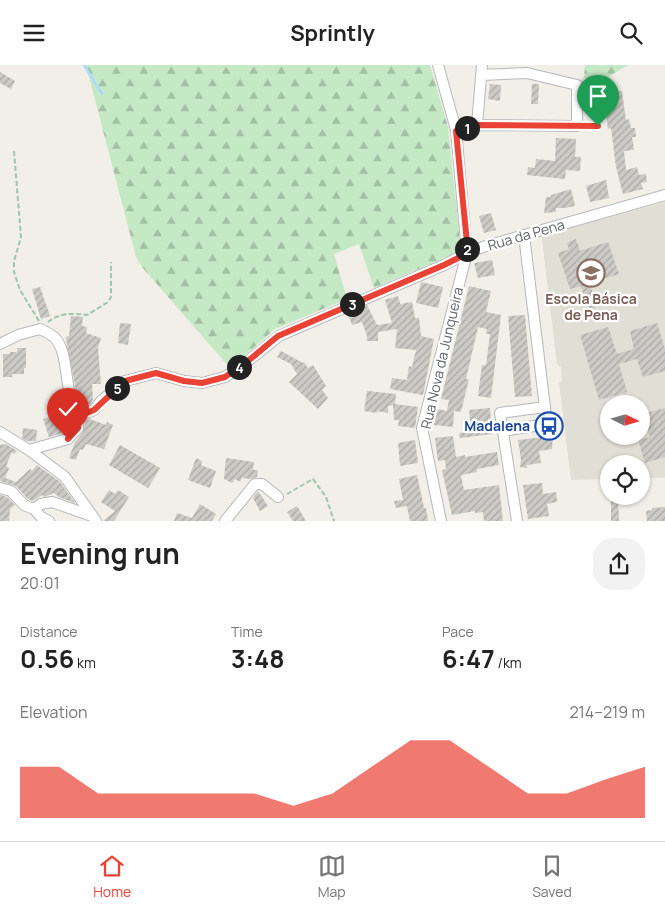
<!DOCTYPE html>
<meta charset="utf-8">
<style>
:root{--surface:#fff;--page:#f2f2f2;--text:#222;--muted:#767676;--line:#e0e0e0;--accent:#ea4335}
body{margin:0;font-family:Manrope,sans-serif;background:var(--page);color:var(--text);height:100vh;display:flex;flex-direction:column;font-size:19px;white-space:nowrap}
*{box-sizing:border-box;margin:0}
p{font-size:16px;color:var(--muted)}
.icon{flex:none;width:28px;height:28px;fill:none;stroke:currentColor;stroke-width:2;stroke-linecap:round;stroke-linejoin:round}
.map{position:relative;height:456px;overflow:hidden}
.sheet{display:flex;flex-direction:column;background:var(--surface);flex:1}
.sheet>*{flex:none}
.needle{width:32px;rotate:95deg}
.tools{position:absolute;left:600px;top:330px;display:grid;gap:10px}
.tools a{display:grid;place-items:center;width:50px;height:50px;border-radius:50%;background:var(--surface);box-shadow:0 1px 4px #0004;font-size:25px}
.pin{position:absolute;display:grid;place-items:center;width:42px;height:42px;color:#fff;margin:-51px -21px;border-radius:50% 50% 50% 0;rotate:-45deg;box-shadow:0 0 5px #0007}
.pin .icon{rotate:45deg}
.km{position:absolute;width:25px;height:25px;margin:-12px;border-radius:50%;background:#222;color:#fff;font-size:14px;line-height:25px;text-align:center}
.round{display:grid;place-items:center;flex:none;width:52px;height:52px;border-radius:20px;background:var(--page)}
.overview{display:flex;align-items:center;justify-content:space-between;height:85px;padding:0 20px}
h1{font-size:28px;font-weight:700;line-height:38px}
.stats{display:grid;grid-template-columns:repeat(3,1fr);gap:8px;height:85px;padding:5px 20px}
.stats div{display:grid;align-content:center}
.stats b{font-size:25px;font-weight:700}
.stats small{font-size:14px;font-weight:400}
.stats p{font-size:14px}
.chart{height:140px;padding:10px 20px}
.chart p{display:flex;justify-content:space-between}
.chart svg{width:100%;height:90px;margin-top:5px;fill:var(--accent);opacity:.7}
header{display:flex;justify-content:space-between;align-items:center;height:65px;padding:0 20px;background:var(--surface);font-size:22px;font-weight:700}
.tabs{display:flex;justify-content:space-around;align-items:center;height:70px;border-top:1px solid var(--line);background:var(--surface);font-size:14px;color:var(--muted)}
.tabs a{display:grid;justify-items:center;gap:2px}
.tabs .active{color:var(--accent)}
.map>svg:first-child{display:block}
.education{fill:#e1ded6;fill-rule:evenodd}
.forest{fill:url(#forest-firs)}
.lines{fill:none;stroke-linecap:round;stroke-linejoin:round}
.stream{stroke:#aadaff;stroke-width:2.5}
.building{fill:url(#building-hatch)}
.lane-casing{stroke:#b5b8bc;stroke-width:8}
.street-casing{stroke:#b5b8bc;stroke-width:12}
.path{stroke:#9cc7a9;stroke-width:2;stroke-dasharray:5 2.5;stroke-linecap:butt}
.lane{stroke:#fff;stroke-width:5}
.street{stroke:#fff;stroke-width:10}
.route-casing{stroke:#fff;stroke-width:10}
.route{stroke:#ea4335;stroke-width:6}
.labels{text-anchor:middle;stroke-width:4.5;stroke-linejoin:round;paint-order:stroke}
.street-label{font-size:14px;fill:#5f6368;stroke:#fff}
.education-label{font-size:14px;font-weight:bold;fill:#785e54;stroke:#fff}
.transit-label{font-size:14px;font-weight:bold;fill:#164399;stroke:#fff;text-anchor:end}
</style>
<header><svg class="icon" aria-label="menu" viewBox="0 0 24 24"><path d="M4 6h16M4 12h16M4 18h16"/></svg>Sprintly<svg class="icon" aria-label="search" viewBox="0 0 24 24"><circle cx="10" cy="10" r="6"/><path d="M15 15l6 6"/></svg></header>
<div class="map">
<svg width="665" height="456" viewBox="0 0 665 456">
<defs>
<pattern id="forest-firs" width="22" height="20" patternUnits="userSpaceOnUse" patternTransform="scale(1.25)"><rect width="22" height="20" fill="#c5e8c5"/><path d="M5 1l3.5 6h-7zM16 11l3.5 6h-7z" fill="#a3c0a4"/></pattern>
<pattern id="building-hatch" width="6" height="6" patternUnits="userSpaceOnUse" patternTransform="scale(1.25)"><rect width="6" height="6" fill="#cccac5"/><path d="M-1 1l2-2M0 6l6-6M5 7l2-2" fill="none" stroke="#a9a8a4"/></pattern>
</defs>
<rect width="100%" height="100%" fill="#f1efe8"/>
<path class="education" d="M665,137v276h-24v-14h-32v15l-38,1 -12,-97 3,-2 -1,-14 -4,-2 -15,-126 2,-4zM609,339h32v32h-32z"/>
<path class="forest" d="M86,0h344l18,62 13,124 -87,37 -15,-44 -25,10 13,45 -72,30 -45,39 -88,-101 -6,-10z
M585,0h43l-23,14 -21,-1z"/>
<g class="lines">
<path class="stream" d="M84,0l18,29"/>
</g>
<path class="building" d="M0,7l15,9 -4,8 -11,-6z
M490,19l11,1 -1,16 -12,-2z
M532,19h7l-1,20h-7z
M622,26l4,29 3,-1 2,9h4l1,9h-4l2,13 -10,1 2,19 11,-3 2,8 7,-1 1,8 -6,1 2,6 -20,5 -7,-27 -5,-39 -3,1 -5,-36z
M556,73l20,1 -1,18h6l-1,14 -14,-1 -1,9 -38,-4 1,-8 7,1 1,-9 19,2z
M606,115l3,18 -19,4 -4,-16z
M571,124l4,17 -10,2h-9v4l-12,1 2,-16h5v-2z
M491,148l5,17 -12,3 -5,-17z
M576,174l4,12 28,-9 11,32 -29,9 6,25 -8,2 -7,-24 -11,3 -12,-36 11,-4 -2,-6z
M492,195l3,15 -17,3 -4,-15z
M421,217l22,5 -5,21 -22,-5z
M469,221l22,5 -5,21 15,3 -10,83 -13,-2 4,-31h4l4,-31h-4l1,-5 -9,-2 -12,52h3l-8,33 -7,-1 -1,16 -19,-2 2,-16 11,2 2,-11 -8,-1z
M40,222l10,29 -9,3 -9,-30z
M398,231l2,8 12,-2 3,16h4l2,18 13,3 -11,56 -33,-6 2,-11 15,2 2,-14 3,1 4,-17 -21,-2 2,-19 -19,3v9h-11v-5l-5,-14 -10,3 -4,-11 19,-9 10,20 15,-2 -7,-23z
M525,250l7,81 -17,1 -7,-81z
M71,251l12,1 -1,9 5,1 -1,6 15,5 -3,10 3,36h-9l1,16 -3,4 -8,3 -5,-12 -10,-50 -1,-8 3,-1z
M120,258l11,1 -3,21 -10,-2z
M657,258l8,26v22l-22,6 -6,-18 -18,5 8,28 -28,8 -19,-65 28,-8 9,27 17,-5 -4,-18z
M17,283h9v20h-2v6h-12v3h-9v-23h7v-2h7z
M281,286l22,12 1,-1 4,6 5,-3 13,21 -4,4 6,8 -10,11 -29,-27 8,-8 -6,-10 -14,-7z
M367,326l29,3 -1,10 23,3 -3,21 -17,-2 1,-6h-5l-1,-15 -5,1v7l-11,-2v2l-13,-2z
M490,343l2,26 -32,4 -1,-5 14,-2 -2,-1 -2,-20z
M665,343v49l-20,6 -7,-23 12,-3 -4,-11 4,-2 -4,-11z
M68,346l4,7 -1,7 -7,8 -15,4 -6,-18z
M90,354l16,6 1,-3 6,3 -9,24 -18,-5 -3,6 -3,-1 -4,11 -7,-2 6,-16 8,-10 3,-11z
M23,363l14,2 -1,11h-9l-5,-3z
M544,367h9l-1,17 -13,2 2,12 -14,2v3l-7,-1 1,-7 -3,-20 27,-3z
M453,371l3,21 9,-2v2l32,-5 2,13 -22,4v3l-16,3 3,15 35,-5 4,36h-19l-1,-9 -8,1v-2l-23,4 -10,-45 4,-1 -1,-9 -7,1 -3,-23z
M415,375l3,23 -18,3 -2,-23z
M6,379l11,7 -3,3 -2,-2 -6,14 3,2 -4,10 11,4 14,-13 2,2 5,-6 23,17 15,21 -16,-6 -5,-4 -10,4 -2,-2 -9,6 -5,-2 -12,-13 -16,-5v-36z
M120,380l40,23 -12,20 -39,-23z
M196,393l6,3 -1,4 15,6 -6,17 -22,-8z
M226,393l28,4 -1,8h5l-1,7 -7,2 -8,-1 -2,4 -5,-3 -3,4 -8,-4z
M417,410l7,33h2l2,13h-18l-3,-15 -11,2 -2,-7 9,-1 -4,-21z
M542,418l1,11 13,-2 1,10 -10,2 2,12 -21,3 -5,-34z
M109,425l6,4 3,-4 11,7 -15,24h-11l12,-10 -14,-9z
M258,426l10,15 -8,5 -7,-13z
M0,430l7,2 8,8 -5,4 -1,12h-9z
M611,432h7l1,24h-8z
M200,439l16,10 -4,7h-38l3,-8 15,5z
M297,441l9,15h-13l-6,-9z
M665,442v14h-18l-1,-10 6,-1v-2z"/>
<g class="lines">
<g class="lane-casing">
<path id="lane" d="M577,61h21l-1,-30"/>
</g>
<g class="street-casing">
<path id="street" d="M438,0l18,65 11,123 -45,175 19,93
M477,60l5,-60
M456,65l21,-5 100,1v-41l-50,-12 -46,2
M0,279l18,-9 22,-6c5,2 10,5 14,8 17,16 8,57 25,79
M79,351l15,-6 7,-9 24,-20 31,-8 28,8 18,2 23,-6 23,-16 31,-25 165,-71 23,-12 19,-7 179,-51
M502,366l45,-7 -23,-189
M0,367l29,18 36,27 31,44
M29,385l39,-11 10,-11 1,-12
M0,423l11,3 13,14 10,4 7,8 8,4
M34,444l7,-5 11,-2 40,14
M225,456l30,-37h7l16,13
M517,456l-17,-108 45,-6"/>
</g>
<path class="path" d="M14,86l7,86 -7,24v11l6,18 19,31
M48,257c11,-9 24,-9 39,-7l21,-13 3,-5v-35
M287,429l26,-15 13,18 8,24"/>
<use href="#lane" class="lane"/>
<use href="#street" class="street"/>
</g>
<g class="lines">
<g class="route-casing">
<path id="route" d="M68,374l10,-11 1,-12 15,-6 31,-29 31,-8 28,8 18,2 23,-6 23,-16 30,-25 166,-71 24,-12 -12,-122 21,-6 121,1"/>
</g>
<use href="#route" class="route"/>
</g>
<defs>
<g id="school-ring" transform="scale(1.4375)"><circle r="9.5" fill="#fff" stroke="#8d6e63" stroke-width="1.5"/><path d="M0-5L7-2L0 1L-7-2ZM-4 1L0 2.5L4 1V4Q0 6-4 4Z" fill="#8d6e63"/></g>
<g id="bus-ring" transform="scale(1.4375)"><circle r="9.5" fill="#fff" stroke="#1a4fb4" stroke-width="1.5"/><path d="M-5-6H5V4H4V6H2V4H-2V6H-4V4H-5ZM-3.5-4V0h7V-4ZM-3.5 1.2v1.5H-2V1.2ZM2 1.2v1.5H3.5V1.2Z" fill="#1a4fb4"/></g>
</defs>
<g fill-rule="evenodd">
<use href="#school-ring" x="591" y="208"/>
<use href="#bus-ring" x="549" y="361"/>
</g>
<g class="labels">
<g class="street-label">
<text transform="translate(526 170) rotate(-16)" y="5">Rua da Pena</text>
<text transform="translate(442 293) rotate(-77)" y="5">Rua Nova da Junqueira</text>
</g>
<g class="education-label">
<text x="591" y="239">Escola Básica<tspan x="591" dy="16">de Pena</tspan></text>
</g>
<g class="transit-label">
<text x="530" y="366">Madalena</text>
</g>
</g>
</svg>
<div class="tools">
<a><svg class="needle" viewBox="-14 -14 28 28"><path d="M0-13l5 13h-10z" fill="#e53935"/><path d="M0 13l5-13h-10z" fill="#767676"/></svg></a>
<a><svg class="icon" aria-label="locate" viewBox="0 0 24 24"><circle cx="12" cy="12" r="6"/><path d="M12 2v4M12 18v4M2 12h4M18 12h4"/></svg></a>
</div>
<div class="pin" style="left:598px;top:61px;background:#1e9e55"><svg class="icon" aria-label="arrive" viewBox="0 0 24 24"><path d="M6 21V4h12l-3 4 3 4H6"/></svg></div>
<div class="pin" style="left:68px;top:374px;background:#d93025"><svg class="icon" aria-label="check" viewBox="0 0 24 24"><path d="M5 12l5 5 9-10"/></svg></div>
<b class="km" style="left:467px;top:63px">1</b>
<b class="km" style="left:467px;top:184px">2</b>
<b class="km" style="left:352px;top:239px">3</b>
<b class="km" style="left:239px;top:302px">4</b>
<b class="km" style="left:117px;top:323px">5</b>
</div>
<section class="sheet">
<div class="overview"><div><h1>Evening run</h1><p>20:01</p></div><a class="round"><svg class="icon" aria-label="share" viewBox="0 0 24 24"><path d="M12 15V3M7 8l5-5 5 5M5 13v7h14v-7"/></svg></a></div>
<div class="stats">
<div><p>Distance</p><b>0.56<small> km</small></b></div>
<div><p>Time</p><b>3:48</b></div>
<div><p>Pace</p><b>6:47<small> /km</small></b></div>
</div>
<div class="chart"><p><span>Elevation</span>214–219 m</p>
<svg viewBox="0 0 160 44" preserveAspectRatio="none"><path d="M0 44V19L10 19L20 32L30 32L40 32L50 32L60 32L70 38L80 32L90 19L100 6L110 6L120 19L130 32L140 32L150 25L160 19V44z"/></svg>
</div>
</section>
<nav class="tabs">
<a class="active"><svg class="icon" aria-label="home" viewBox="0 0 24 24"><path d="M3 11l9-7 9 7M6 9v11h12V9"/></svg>Home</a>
<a><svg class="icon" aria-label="map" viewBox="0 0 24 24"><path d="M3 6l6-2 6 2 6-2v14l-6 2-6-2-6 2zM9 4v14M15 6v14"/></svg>Map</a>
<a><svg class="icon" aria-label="saved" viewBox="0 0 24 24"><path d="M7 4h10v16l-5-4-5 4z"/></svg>Saved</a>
</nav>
